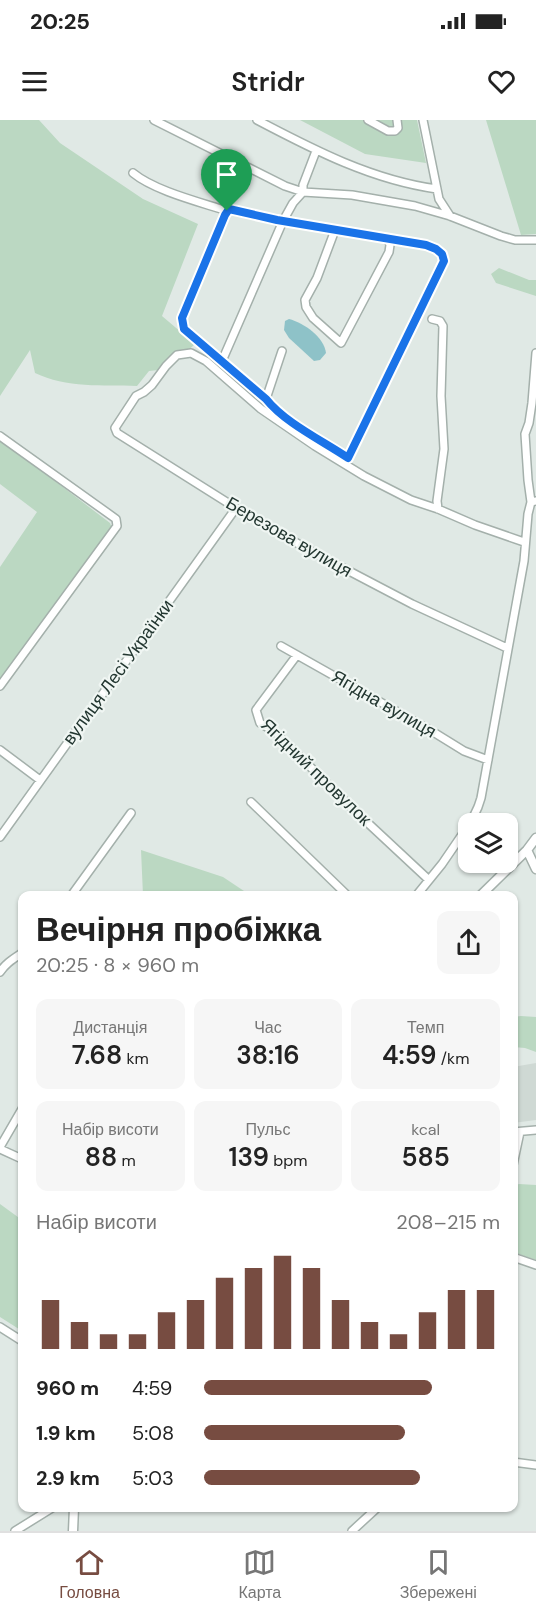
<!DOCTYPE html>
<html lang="uk">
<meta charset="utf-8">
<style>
:root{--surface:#fff;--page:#f6f6f6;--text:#222;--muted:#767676;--line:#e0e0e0;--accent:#774c41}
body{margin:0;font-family:"DM Sans",sans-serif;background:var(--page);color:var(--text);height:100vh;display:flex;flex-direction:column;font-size:22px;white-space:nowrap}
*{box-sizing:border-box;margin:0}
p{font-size:20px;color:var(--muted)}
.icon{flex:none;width:33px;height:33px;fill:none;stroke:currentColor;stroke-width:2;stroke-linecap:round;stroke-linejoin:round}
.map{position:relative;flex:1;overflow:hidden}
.side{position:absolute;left:18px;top:771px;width:500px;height:621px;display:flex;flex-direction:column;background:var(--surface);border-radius:12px;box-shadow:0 2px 4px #0004}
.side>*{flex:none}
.tools{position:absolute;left:458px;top:693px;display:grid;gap:12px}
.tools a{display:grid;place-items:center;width:60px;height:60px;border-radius:12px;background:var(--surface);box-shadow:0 2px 4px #0004;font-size:30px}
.pin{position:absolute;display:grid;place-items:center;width:51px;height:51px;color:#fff;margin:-62px -26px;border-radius:50% 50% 50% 0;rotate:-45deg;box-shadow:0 0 6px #0007}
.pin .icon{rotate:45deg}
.round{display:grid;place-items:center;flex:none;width:63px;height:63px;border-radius:12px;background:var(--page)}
.head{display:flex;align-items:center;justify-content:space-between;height:102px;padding:0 18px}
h1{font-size:33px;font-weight:600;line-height:45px}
.metrics{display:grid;grid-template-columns:repeat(3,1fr);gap:9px;height:102px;padding:6px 18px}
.metrics div{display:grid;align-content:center;border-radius:12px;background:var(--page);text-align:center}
.metrics b{font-size:26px;font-weight:600}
.metrics small{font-size:16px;font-weight:400}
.metrics p{font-size:16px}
.chart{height:168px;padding:12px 18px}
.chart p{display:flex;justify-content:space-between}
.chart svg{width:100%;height:108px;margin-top:6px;stroke:var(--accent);stroke-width:6}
ul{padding:0 18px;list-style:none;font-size:20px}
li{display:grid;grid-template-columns:96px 72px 1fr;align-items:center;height:45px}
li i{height:15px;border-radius:8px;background:var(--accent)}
.status{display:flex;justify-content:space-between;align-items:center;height:42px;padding:0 30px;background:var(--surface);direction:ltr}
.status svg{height:16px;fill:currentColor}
header{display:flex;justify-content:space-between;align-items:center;height:78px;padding:0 18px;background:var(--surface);font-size:27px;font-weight:600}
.tabs{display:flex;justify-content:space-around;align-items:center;height:84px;border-top:2px solid var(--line);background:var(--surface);font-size:16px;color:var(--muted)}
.tabs a{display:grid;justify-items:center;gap:3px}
.tabs .on{color:var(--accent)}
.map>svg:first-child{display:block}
.built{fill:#cfd9d4}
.green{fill:#bbd8c2}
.water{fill:#8ec2c8}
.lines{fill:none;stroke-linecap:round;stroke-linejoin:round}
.minor-casing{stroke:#a4b0ab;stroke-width:10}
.tertiary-casing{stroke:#a4b0ab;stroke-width:11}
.minor{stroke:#fff;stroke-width:7}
.tertiary{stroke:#fff;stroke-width:8}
.route-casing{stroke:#fff;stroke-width:12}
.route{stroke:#1a73e8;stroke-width:8}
.labels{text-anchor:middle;stroke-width:4.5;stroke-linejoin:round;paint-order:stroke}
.street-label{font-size:18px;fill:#233731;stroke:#f0f6f3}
</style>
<div class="status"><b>20:25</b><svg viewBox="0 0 49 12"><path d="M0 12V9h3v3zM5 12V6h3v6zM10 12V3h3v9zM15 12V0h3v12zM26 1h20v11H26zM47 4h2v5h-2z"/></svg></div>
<header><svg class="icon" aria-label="menu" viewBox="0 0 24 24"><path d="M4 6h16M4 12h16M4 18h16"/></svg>Stridr<svg class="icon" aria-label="heart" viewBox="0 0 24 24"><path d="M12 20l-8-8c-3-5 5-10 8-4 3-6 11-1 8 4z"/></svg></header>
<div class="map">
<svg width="536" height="1411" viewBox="0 0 536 1411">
<rect width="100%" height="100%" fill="#e0e9e5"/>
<path class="built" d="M536,943v57l-23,3v-56z"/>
<path class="green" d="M0,0h39l21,23 83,56 55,25 -36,92 33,28 -27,25 -19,2 -12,15c-34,-1 -71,2 -102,-13l-5,-23 -30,46z
M300,0h117l9,43 -61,-9z
M486,0h50v114l-15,1z
M499,148l30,12h7v16l-40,-13 -5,-9z
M0,319l110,84 2,5 -112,151v-112l37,-55 -37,-28z
M141,730l82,27 27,18h-107z
M521,896l15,1v35l-11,-4 -12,-1v-30z
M519,1064l17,1v75l-23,-8v-66z
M0,1084l22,16v111l-22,-14z"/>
<path class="water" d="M289,199c15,4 35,18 37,34l-6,7 -6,1 -25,-23 -5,-8 1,-9z"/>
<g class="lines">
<g class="minor-casing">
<path id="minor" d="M154,0l131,66 18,6 49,3 63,11 35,10 51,20 14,4h21
M257,0c57,30 115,60 180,69
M368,0l20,11h7l3,-3 -1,-8
M423,0l16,79 11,17
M133,53c22,18 67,29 94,38
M335,110l-18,48 -12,22 1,7 7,11 28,25 48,-91 1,-7 -2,-6
M432,199l8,2 3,5 -2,70 3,53 -7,52 1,8
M222,241l61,-140 10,-18 10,-11v-7l13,-34
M266,279l16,-48
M0,316l116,83 1,7 -117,160
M344,343l4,-5 92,-190 4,-7 -2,-7 -6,-5 -10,-4 -149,-25 -48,-11 -4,6 -43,103 2,11 82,70c19,23 57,42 82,59
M531,382l-3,-22 -3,-46 4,-11 3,-20 4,-50
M281,526l149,84 34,21 24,9
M507,528l-95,-44 -103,-54 -73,-42 -119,-75 -2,-5 21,-32 8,-4 8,-7 14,-19 11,-11 14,-2 15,8 55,48 54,37 49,30 47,24 27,9 37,16 49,17
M297,535l-41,55 4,13 15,9 80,79 74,69
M0,630l40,30
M251,682l97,94
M470,704l8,-17 3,-9 43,-237 4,-47 3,-12 5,-1
M0,717l236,-329
M71,776l60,-83
M416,776l26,-32 26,-38
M0,852c6,-9 13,-13 22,-19
M513,1012l23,-2
M0,1027l22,-38
M0,1029l22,10
M513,1045l7,-33
M513,1137l23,8
M0,1207l22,14
M513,1342l23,3
M15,1411l37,-23
M352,1411l25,-23"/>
</g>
<g class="tertiary-casing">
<path id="tertiary" d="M527,730l9,19
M480,776l47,-46 9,-12
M73,1411l1,-23"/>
</g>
<use href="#minor" class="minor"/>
<use href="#tertiary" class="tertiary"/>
</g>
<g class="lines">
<g class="route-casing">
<path id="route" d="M229,89l48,11 149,25 10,4 6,5 2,7 -96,197c-25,-17 -63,-35 -82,-59l-82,-70 -2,-11 43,-103z"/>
</g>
<use href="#route" class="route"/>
</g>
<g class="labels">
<g class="street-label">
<text transform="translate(289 417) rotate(30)" y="6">Березова вулиця</text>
<text transform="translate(118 552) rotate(-54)" y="6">вулиця Лесі Українки</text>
<text transform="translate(384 584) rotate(30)" y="6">Ягідна вулиця</text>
<text transform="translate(316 652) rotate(44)" y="6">Ягідний провулок</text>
</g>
</g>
</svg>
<div class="tools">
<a><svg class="icon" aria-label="layers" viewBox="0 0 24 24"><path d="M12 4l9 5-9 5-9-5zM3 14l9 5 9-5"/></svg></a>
</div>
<div class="pin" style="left:227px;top:91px;background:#1e9e55"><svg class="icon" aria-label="arrive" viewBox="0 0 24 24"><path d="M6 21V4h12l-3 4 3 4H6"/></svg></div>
<section class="side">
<div class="head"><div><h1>Вечірня пробіжка</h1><p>20:25 · 8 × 960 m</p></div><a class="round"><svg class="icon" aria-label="share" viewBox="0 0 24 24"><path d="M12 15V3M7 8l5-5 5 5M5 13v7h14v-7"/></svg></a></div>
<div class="metrics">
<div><p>Дистанція</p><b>7.68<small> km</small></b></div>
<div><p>Час</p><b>38:16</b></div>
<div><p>Темп</p><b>4:59<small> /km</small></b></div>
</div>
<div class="metrics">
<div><p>Набір висоти</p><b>88<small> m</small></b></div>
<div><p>Пульс</p><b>139<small> bpm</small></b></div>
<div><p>kcal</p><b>585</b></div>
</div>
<div class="chart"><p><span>Набір висоти</span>208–215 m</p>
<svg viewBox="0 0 160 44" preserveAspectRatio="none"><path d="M5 44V24M15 44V33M25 44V38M35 44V38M45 44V29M55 44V24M65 44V15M75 44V11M85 44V6M95 44V11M105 44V24M115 44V33M125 44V38M135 44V29M145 44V20M155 44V20"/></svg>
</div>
<ul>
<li><b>960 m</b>4:59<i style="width:77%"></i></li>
<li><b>1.9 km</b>5:08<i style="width:68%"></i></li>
<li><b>2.9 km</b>5:03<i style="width:73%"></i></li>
</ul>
</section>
</div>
<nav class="tabs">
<a class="on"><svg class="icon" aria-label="home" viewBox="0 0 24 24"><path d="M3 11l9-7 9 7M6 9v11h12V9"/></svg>Головна</a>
<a><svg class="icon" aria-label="map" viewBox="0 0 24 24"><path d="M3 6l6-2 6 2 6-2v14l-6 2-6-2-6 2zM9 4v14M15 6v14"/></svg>Карта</a>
<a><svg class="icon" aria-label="saved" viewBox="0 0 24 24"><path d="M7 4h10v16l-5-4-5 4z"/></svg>Збережені</a>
</nav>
